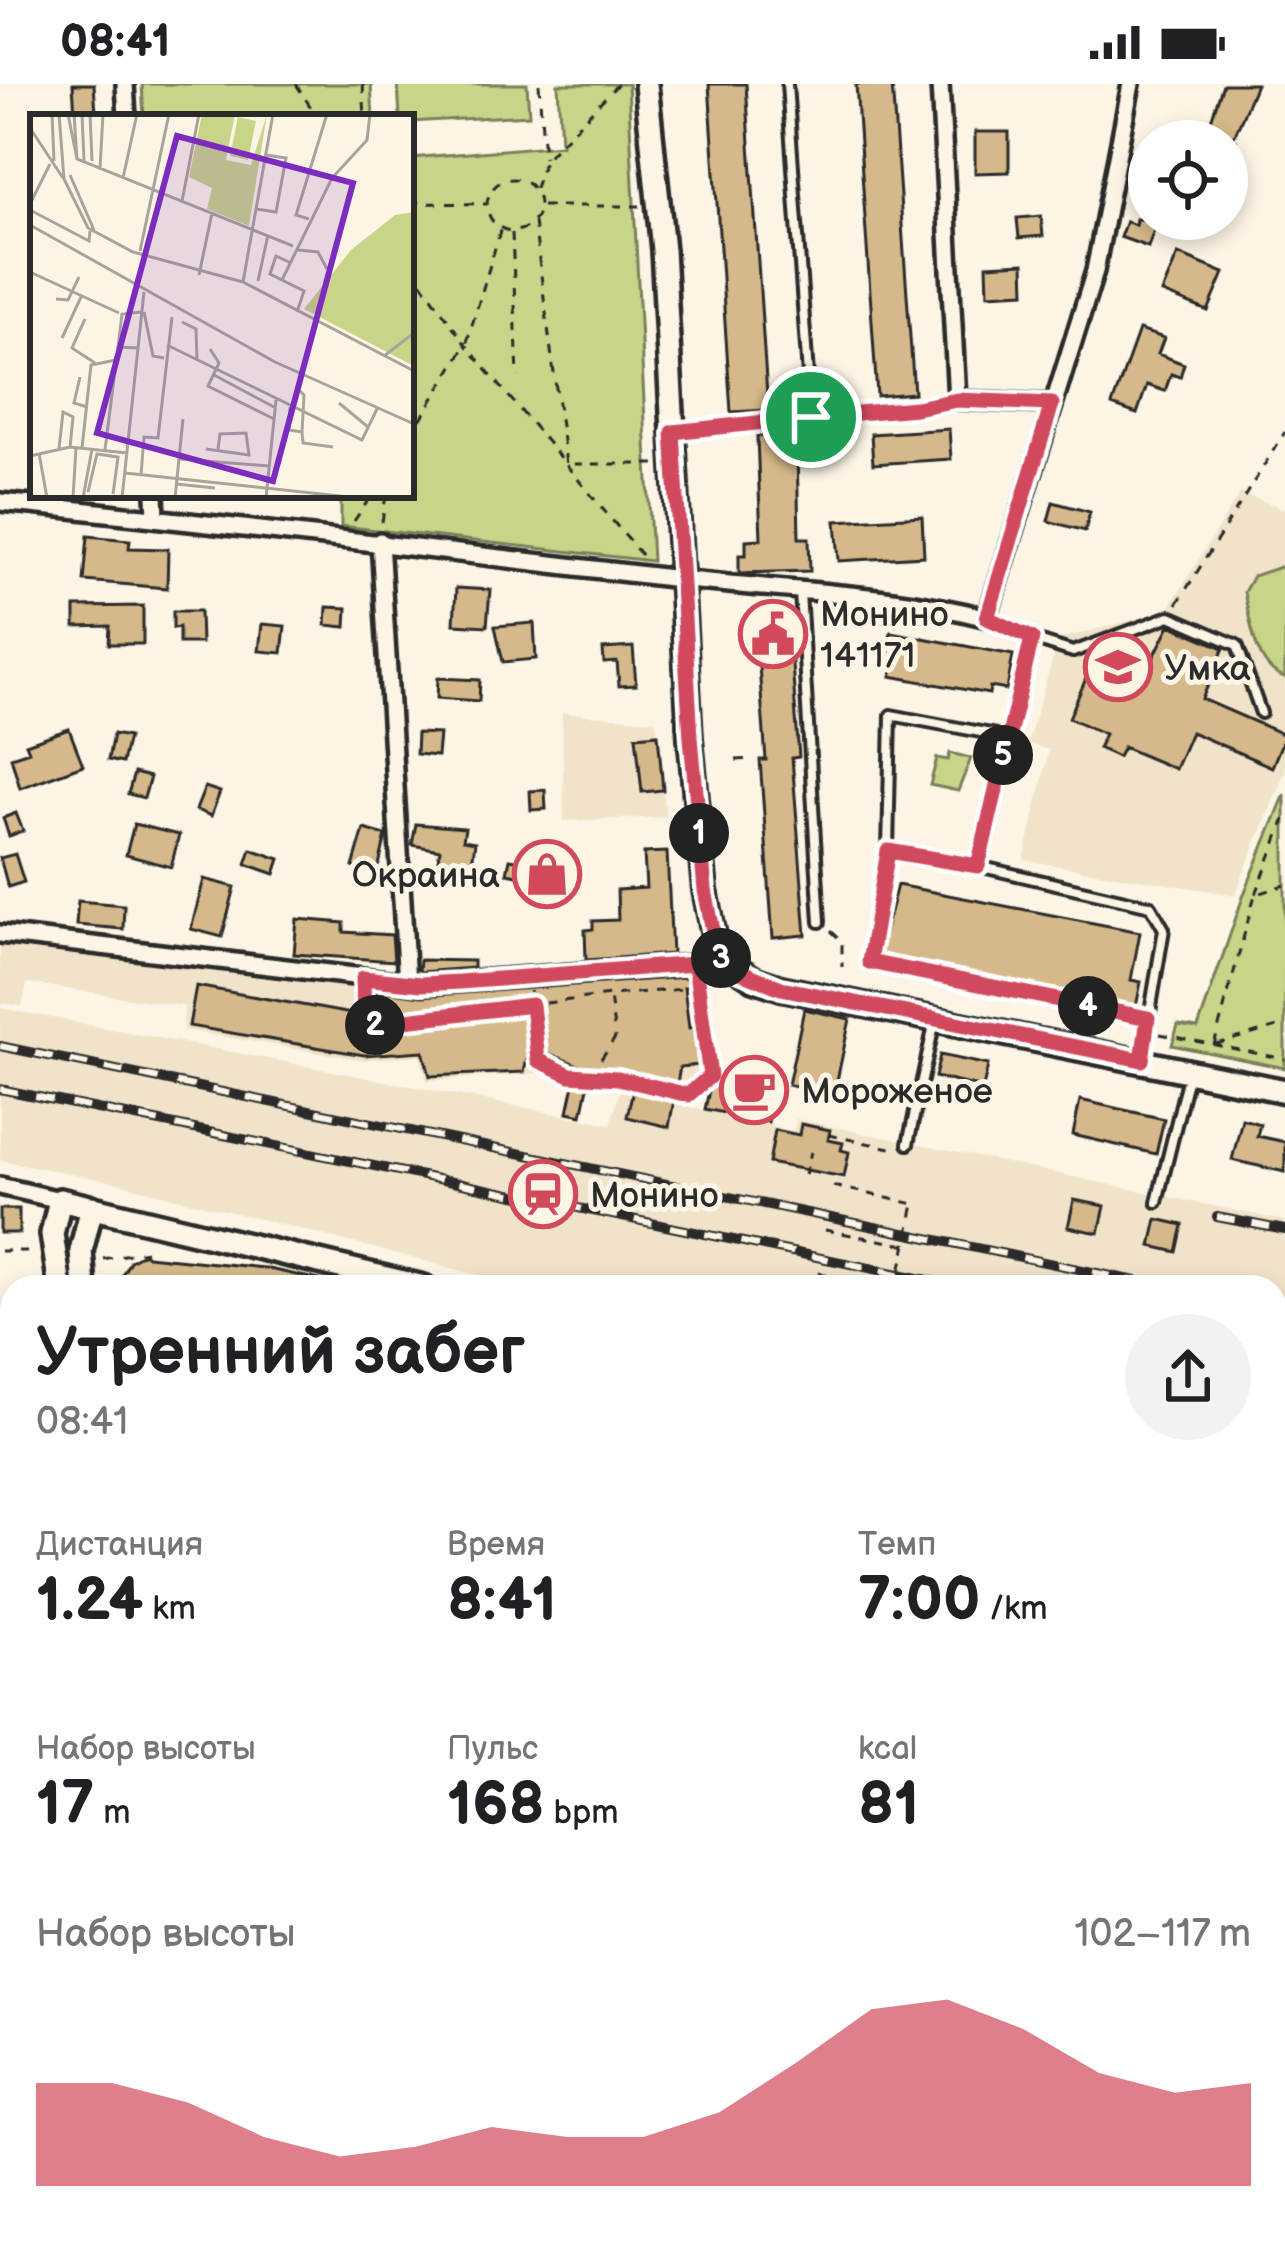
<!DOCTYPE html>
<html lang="ru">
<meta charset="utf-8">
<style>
:root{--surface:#fff;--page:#f2f2f2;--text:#202124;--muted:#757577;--accent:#d1495b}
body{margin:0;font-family:"Balsamiq Sans",sans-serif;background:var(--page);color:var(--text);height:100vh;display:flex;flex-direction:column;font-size:45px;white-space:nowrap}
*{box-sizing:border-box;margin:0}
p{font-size:39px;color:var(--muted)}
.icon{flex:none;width:66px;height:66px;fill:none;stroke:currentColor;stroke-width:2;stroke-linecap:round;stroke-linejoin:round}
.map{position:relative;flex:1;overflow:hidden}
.panel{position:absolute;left:0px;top:1191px;width:1287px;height:975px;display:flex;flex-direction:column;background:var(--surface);border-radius:36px 36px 0 0;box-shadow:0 6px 18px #0003}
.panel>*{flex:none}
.fabs{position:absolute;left:1128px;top:36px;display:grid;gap:24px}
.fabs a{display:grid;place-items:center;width:120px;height:120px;border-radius:50%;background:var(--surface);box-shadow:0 6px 18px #0003;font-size:60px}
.pin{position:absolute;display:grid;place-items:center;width:102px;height:102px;color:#fff;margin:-51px;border:6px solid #fff;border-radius:50%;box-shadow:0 3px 12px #0007}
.km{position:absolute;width:60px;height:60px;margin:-30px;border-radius:50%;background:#222;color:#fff;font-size:33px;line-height:60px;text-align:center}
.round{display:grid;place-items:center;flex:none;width:126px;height:126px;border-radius:63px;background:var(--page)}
.headline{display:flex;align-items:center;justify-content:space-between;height:204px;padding:0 36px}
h1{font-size:66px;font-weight:600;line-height:90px}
.metrics{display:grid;grid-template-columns:repeat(3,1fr);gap:18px;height:204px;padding:12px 36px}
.metrics div{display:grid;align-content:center}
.metrics b{font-size:60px;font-weight:600}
.metrics small{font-size:33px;font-weight:400}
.metrics p{font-size:33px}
.chart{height:336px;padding:24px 36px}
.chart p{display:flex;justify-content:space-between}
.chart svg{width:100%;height:216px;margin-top:12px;fill:var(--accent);opacity:.7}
.status{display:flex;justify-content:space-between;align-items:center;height:84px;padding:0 60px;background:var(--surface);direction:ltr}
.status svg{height:33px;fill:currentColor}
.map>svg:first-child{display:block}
.built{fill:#f1e3ca}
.green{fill:#c8d488;stroke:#7a805a;stroke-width:3}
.building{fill:#d6b98a;stroke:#2b2b2b;stroke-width:3}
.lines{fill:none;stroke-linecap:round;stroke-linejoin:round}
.lane-casing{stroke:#2b2b2b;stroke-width:16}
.street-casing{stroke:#2b2b2b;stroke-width:24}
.secondary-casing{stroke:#2b2b2b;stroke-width:30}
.path{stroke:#2b2b2b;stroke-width:3;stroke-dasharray:9 9;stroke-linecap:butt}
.lane{stroke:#fcf5e5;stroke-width:8}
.street{stroke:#fcf5e5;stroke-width:15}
.secondary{stroke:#fcf5e5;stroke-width:21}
.rail-casing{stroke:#2b2b2b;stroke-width:10}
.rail{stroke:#fcf5e5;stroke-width:6;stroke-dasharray:18;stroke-linecap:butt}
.path-bridge{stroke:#2b2b2b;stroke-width:3;stroke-dasharray:9 9;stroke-linecap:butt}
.route-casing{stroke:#fff;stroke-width:24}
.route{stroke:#d1495b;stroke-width:15}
.labels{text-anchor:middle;stroke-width:10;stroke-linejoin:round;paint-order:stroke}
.poi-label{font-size:36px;fill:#2b2b2b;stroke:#fcf5e5;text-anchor:start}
.inset-road{fill:none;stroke:#a8a49b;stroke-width:3}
.view{fill:#7b2cbf;fill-opacity:0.15;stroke:#7b2cbf;stroke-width:6}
.inset-edge{fill:none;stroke:#2b2b2b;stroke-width:6}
</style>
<div class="status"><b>08:41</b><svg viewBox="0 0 49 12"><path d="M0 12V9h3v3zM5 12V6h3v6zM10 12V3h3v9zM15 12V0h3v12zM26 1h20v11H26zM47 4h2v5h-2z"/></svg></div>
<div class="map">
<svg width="1285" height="2164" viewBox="0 0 1285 2164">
<rect width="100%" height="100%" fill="#fcf5e5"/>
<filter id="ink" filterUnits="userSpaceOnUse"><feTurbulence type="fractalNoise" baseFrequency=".00833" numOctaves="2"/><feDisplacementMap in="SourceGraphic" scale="24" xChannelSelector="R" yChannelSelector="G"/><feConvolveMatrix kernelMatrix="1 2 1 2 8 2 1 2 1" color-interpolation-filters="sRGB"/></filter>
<g filter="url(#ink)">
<path class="built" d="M1240,409l45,16v263l-50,123 -211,-35 25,-110 -22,-6 32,-105 108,-28z
M562,629l94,7 10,97 -102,4z
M0,851l360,50 -2,13 332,-31 12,105 -20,14 -98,-16 -157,11 -7,-26 -57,5 -180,-30 1,-24 -157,-23 -5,23 -22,-3z
M0,924l611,116 12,-46 56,12 2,15 113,26 2,-12 489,102v224l-10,-2v-156h-749l-412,-105 -114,-22z
M1285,1884v280h-25l-1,-10h16v-268z"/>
<path class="green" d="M142,0h229l2,33h-229z
M398,0h129l2,31 -118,7v-5h-11z
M558,0h70l24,477 -311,-35v-31h70v-337l150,-13z
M1280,483l5,2v109c-30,-8 -35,-59 -41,-86l9,-16z
M950,669l21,5 -13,33 -28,-6 7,-27 11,2z
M1285,710v274l-113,-23 6,-20 20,3 46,-134z"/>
<path class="building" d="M73,0h21l2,29 -21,1z
M709,0h37l22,326 -37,2z
M856,0h36l22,309 -37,3z
M1223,0h33l-23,55 4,2h-46l7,-16 10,4z
M975,48h34v40l-34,1z
M1041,132l2,20 -24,2 -2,-20z
M1136,135h22l-10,28 -28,-10 6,-16 9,4z
M1178,170l46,19 -16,38 -46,-18z
M1024,179l1,29 -37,2 -1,-29z
M1139,246l25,8 -6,16 26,10 -4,13 -9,-3 -6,17 -18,-6 -10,29 -25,-9z
M949,345l2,30 -78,5 -2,-30z
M840,349l1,15 -44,3 2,87h10l1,33 -71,2v-18h7v-15l15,-1 -4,-103z
M1053,418l37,10 -5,19 -37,-10z
M922,432l2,40 -85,5 -3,-40z
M88,452l42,4 -1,8 39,1 -1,39 -83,-7z
M456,504l34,2 -3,36 -33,-2z
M143,522v38h-34l1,-18 -35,1v-20z
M327,523l20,1 -1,19 -20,-2z
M173,527h27l1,32h-22v-16l-6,1z
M534,539l2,36 -33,3 -8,-36z
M262,540l23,2 -3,27 -23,-2z
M789,540l10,133 -7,1 14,177 -33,3 -13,-178h6l-10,-134z
M1170,541l54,23 -22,51 83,36 -13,32 -81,-35 -16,37 -52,-22 -5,10 -20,-9 7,-14 -36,-16 28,-65 48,21z
M891,548l122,23 -6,35 -17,-3 -1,7 -98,-18 2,-7 -9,-1z
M633,563l3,38 -17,1 -2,-24 -13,1 -1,-14z
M438,594l42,2 -1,21 -42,-3z
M69,645l14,36 -63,23 -9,-31 18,-6 -3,-7z
M417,649l22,1 -2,22 -21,-2z
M113,650l15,3 -6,26 -14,-3z
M658,650l5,56 -21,2 -6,-56z
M134,689l16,4 -6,21 -16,-4z
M205,703l15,5 -9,24 -15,-6z
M545,706l1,19 -15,1 -1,-19z
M16,729l7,18 -14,5 -6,-18z
M134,740l45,11 -8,32 -45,-12z
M416,740l49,4 -2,12 12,2 -3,22 -34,-5 2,-9 -28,-5z
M364,745l22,6 -9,39 -24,-7z
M251,765l29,10 -5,15 -29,-10z
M530,767l28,5 -4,26 -47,-9 3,-14 18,3z
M667,768l5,102 -86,6 -1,-30 8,-1v-8l25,-1 -1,-30 29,-2 -2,-35z
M15,770l9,28 -16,5 -8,-29z
M204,795l31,8 -13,50 -31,-8z
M897,801l243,47 -9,48 10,2 -5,25 -258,-50z
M78,817l46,4 -1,24 -47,-4z
M297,835l47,4v9l48,3 2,26 -100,-7z
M420,876l53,1v7l-54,4z
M687,893l1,10h-4l5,41 5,-1 6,38 -20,2 -11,60 -42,-10 10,-45 -45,-4 -10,47 -14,-3 10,-47 -48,-19 -6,26 -94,4 -7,-25 -59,4 -175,-29 7,-40 172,31 -2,-22 25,-3 31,4z
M804,925l46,10 -16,76 -46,-10z
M940,971l48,10 -5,23 -48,-11z
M762,989l16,3 -10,46 -63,-13 7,-32 48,10z
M1080,1016l84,19 -8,35 -83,-19z
M1242,1035l18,5 -3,12 28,6v30l-53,-12z
M801,1040l29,6 -2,10 15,3 -2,7 8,2 -5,25 -75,-14 6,-33 24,5z
M1074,1116l31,6 -6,27 -31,-6z
M0,1125h19v24h-19z
M1157,1135l26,6 -6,27 -26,-6z
M144,1169l3,3 117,12 60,13 -1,6h-200l-1,-12 8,-14z"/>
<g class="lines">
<g class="lane-casing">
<path id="lane" d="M679,348l132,-15 -24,-333
M800,508l20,330
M1032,555l41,13 97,-36 67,29 24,68
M1007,653l-116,-22 -3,136 90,15 173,40 13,23 -22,131
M978,782l54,-227 -43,-20
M908,1060l26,-119
M1157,1118l32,-130
M0,1269l12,-2
M1275,1509l10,3
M0,1533l12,-2
M0,1638l12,110
M1275,1685l10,52
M68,2154l2,10
M337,2154l2,10
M1135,2154l2,10
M738,2164l55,-10"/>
</g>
<g class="street-casing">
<path id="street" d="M125,0l2,33
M940,0l17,316 95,4
M155,411l1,22
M0,418c227,22 453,51 680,77 103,12 207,13 307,39l108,-347 36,-187
M380,457l27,442
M0,850l421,50 274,-20 23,-8
M0,1102l60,14
M1275,1625l10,2
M600,2154l2,10
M1242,2154l2,10"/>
</g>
<g class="secondary-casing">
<path id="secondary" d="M646,0l17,166 27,488 15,152 13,66 36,23 27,9 504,103
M60,1203l-8,-53 8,-34 364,87
M84,1203l-3,-36 11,-44
M1275,1391l10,1
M224,2154l2,10"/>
</g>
<path class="path" d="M296,0l21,33
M363,0l2,33
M539,0l5,74
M487 121a26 26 0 1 1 52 0a26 26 0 1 1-52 0Z
M535,104l9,-28 74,-76
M411,119l76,1
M542,122h98
M534,138l32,242h89
M512,149l6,144
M411,183l55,78 176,211
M822,332l116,-12
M411,351l55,-90 35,-117
M354,437l18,-26
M382,438l4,-27
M1177,520l108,-172
M736,676l18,-1
M1256,810l29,-75
M831,847l11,10v26
M870,878l268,54
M868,887l18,-106
M530,907l8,69 32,15 21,-1 24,-36 -5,-42
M363,908l1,33h6l240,-30 87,-7
M1160,950l125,25
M1216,960l69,-19
M1214,961l41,-150 30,-10
M711,990l11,-14
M580,1000l11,-10 97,21 21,-19 -12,-95
M829,1051l66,14
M805,1091l6,-23
M833,1102l81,18
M825,1146l81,15
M0,1167h34
M103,1175l43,-8
M818,1189l69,14
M555,1200l11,3
M1275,1455l10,1
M0,1768l12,6
M0,1826l12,-29
M1275,1849l10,-1
M0,1911l12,23
M0,1998l12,-1
M0,2083l12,5
M151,2154l2,10
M199,2154l2,10
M651,2154l1,10
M21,2164l10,-10
M703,2164l22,-4"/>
<use href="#lane" class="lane"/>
<use href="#street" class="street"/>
<use href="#secondary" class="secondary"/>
<g class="rail-casing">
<path id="rail" d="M0,962l1165,241
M0,1005l962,198
M1217,1133l68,13
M1275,1226l10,2
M1275,1263l10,2"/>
</g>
<use href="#rail" class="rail"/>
<path class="path-bridge" d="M897,1203l17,-83"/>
</g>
</g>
<g class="lines" filter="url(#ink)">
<g class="route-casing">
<path id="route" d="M811,333l-138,15 18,306 14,152 13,66 -23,8 -236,18 -38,2 -58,-6 1,47 168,-20 6,55 32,15 48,3 70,17 22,-19 -15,-112 23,-8 14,12 49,20 361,72 6,-42 -279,-56 19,-111 90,15 54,-228 -45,-20 65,-214 -95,-4 -41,8 -105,9"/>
</g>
<use href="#route" class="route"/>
</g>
<defs>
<g id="civic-ring" transform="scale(3.45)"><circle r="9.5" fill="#fcf5e5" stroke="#d1495b" stroke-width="1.5"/><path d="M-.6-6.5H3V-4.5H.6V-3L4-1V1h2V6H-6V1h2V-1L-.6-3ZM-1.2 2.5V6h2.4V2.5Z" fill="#d1495b"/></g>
<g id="school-ring" transform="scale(3.45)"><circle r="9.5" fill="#fcf5e5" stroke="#d1495b" stroke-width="1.5"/><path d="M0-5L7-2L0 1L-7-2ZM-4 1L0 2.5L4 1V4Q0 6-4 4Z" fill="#d1495b"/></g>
<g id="shop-ring" transform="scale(3.45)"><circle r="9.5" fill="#fcf5e5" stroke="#d1495b" stroke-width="1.5"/><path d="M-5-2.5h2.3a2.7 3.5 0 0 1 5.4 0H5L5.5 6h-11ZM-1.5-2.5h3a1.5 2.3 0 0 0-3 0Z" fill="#d1495b"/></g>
<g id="cafe-ring" transform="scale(3.45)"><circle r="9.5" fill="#fcf5e5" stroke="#d1495b" stroke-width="1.5"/><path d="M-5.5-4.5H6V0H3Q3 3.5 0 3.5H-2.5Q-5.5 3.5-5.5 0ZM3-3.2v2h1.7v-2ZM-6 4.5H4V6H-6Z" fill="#d1495b"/></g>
<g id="station-ring" transform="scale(3.45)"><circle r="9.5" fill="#fcf5e5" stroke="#d1495b" stroke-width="1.5"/><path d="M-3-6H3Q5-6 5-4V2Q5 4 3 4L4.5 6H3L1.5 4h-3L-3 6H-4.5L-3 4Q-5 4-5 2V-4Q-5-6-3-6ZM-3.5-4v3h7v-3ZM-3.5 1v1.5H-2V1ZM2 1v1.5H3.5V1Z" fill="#d1495b"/></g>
</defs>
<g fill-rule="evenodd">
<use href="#civic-ring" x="773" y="550"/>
<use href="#school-ring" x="1118" y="583"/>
<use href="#shop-ring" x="547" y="790"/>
<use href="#cafe-ring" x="754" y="1006"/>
<use href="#station-ring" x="543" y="1110"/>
</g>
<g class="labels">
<g class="poi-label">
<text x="820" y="542">Монино<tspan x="820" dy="41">141171</tspan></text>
<text x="1164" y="596">Умка</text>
<text x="500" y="803" text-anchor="end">Окраина</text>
<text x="801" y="1019">Мороженое</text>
<text x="590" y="1123">Монино</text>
</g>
</g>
<g transform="translate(30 30)">
<rect width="384" height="384" fill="#fcf5e5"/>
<path d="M172,0h33l-9,46 25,5 16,-51 -18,112 -42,-17 5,-21 -23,-11zM208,3l18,4 -8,39 -18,-4zM384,98v154l-110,-57 47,-59 44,-35z" fill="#c8d488"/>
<path class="inset-road" d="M22,0l2,47M29,0l5,65 24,49 45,24 110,30M38,0l9,45M44,0l3,45 216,87M52,0l2,47M60,0l2,47M243,0l-30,168 171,89M0,14l33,50M70,54l3,-54M40,61l24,55M93,64l14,-64M152,87l17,-87M0,90l20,-40M226,95l20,3 10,-54 -20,-3M0,96l59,31 1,-10M279,105l-13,-4 31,-101M0,111l245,137 139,62M268,136l20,2 9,17M110,137l29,-137M261,149l-15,-7 -6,18 34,17 -7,21M0,158l89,41M169,161l13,-62M252,166l50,-102 35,-38 3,-26M228,167l10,-46M26,185l12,1 11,-23M114,198l9,44 11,2M55,205l-13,29 23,15M152,208l14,7 1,31M32,224l19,-41M137,231l195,95 15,-31M108,234l-20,-1 4,-33 19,-2M180,235l9,14 -11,23 66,33M354,242l30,-23M184,261l60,32M50,263l-6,26 13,4M309,289l29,24M260,293l-1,23 13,2 2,-37 -8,-8M272,318l1,11 30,4M52,334l9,-83 25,-5M29,335l4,-37 10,5 -3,30M176,335l43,6 -3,-22 -26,1 -2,15M75,336l13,-103M9,339l8,45M0,342l40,-9 57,6M149,345l90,7M95,359l233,25M111,361l3,-38 14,1 14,-121M146,370l39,4M58,378l9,-38 21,3 -5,37M43,384l3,-50M53,384l9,-49M92,384l22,-206M145,384l8,-79M236,384l10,-98"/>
<path class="view" d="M147,22l176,47 -80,298 -176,-48z"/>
<rect width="384" height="384" class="inset-edge"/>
</g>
</svg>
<div class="fabs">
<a><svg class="icon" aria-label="locate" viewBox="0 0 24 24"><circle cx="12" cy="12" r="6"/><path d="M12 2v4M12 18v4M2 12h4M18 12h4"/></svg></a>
</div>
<div class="pin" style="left:811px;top:333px;background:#1e9e55"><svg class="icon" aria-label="arrive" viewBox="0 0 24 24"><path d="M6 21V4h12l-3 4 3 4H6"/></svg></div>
<b class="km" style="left:699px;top:749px">1</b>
<b class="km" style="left:375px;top:941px">2</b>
<b class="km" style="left:721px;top:874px">3</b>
<b class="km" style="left:1088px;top:922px">4</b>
<b class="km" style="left:1003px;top:671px">5</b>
<section class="panel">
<div class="headline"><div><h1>Утренний забег</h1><p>08:41</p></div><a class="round"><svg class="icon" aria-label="share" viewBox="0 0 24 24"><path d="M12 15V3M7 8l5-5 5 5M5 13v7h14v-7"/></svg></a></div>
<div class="metrics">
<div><p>Дистанция</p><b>1.24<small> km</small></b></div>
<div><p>Время</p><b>8:41</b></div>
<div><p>Темп</p><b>7:00<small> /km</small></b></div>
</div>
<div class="metrics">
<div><p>Набор высоты</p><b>17<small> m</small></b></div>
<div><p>Пульс</p><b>168<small> bpm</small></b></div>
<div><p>kcal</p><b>81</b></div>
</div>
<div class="chart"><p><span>Набор высоты</span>102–117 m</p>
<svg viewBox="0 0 160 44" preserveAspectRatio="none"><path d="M0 44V23L10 23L20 27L30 34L40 38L50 36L60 32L70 34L80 34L90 29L100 19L110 8L120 6L130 12L140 21L150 25L160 23V44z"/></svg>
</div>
</section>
</div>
